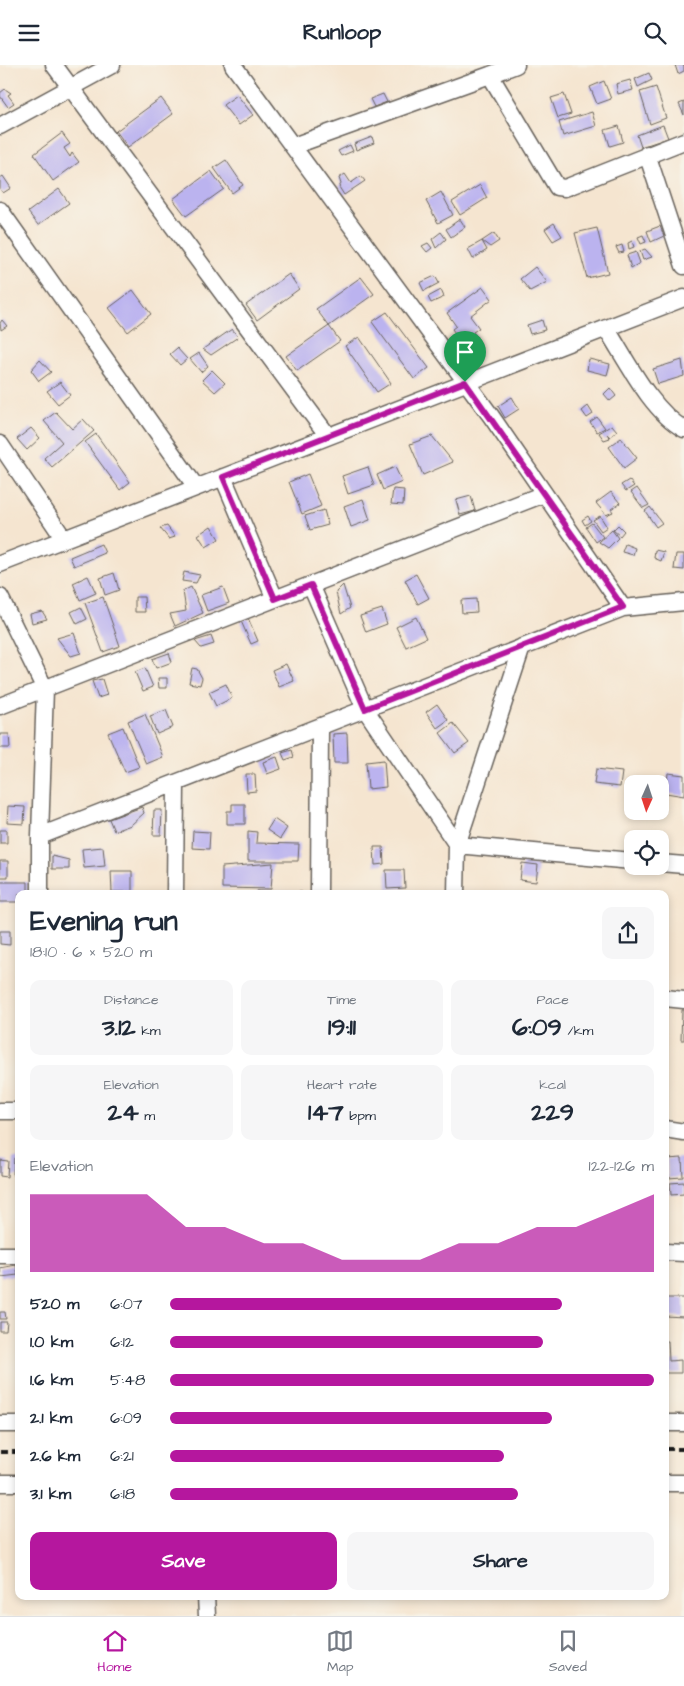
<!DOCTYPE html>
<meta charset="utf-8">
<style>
:root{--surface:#fff;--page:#f6f6f7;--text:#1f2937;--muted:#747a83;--line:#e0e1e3;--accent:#b5179e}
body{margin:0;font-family:"Architects Daughter",sans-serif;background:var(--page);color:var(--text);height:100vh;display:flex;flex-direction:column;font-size:19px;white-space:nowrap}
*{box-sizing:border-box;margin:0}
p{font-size:16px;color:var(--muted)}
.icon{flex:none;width:28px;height:28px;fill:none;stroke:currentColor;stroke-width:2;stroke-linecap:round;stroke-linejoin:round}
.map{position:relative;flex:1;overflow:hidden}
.details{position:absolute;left:15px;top:825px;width:654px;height:710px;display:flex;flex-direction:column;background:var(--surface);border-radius:10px;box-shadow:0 2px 8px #0003}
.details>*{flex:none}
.needle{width:32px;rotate:183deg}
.controls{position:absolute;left:624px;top:710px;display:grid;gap:10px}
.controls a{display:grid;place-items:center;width:45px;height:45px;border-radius:10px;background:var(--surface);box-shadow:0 2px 8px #0003;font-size:25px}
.pin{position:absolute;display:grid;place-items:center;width:42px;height:42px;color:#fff;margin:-51px -21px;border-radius:50% 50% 50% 0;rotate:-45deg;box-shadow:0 0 5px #0007}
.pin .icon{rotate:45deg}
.round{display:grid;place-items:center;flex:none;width:52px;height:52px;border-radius:10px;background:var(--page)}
.summary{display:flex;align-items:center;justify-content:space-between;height:85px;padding:0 15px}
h1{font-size:28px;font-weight:800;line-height:38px}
.figures{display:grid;grid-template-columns:repeat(3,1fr);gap:8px;height:85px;padding:5px 15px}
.figures div{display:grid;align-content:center;border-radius:10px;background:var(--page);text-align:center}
.figures b{font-size:25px;font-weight:800}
.figures small{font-size:14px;font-weight:400}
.figures p{font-size:14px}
.chart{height:140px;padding:10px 15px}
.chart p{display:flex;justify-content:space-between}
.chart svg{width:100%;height:90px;margin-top:5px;fill:var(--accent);opacity:.7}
.primary-button{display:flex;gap:10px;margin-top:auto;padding:10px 15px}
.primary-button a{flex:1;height:58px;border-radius:10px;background:var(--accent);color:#fff;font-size:20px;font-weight:800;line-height:58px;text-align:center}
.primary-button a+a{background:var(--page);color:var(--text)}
ul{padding:0 15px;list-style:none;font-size:16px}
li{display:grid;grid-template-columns:80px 60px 1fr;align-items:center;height:38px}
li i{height:12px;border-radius:6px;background:var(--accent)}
header{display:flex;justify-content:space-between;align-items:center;height:65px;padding:0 15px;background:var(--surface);font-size:22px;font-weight:800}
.dock{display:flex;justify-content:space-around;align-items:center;height:70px;border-top:1px solid var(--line);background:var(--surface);font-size:14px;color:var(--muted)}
.dock a{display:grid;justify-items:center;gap:2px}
.dock .current{color:var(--accent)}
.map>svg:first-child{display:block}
.building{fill:#bbb3ef}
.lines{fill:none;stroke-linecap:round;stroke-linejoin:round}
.minor-casing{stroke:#68625b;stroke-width:19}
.minor{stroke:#fff;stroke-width:16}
.rail{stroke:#1c1c1c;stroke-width:4;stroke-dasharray:8 4;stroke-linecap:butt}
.route-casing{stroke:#fff;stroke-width:10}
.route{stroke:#b5179e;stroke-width:6}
</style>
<header><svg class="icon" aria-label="menu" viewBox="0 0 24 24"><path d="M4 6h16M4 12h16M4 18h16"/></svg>Runloop<svg class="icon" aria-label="search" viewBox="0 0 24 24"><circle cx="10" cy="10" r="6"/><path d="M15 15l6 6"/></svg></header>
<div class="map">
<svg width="684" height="1551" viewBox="0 0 684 1551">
<rect width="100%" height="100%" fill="#f7f3e8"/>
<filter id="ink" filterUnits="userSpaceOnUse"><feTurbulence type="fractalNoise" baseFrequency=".02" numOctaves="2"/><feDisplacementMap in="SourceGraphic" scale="10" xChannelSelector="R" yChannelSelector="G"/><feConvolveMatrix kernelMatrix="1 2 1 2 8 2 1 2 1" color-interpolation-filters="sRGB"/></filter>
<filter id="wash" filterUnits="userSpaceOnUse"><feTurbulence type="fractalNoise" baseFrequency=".0096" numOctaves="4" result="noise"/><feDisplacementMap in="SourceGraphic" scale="20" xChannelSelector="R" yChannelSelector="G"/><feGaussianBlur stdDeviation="1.12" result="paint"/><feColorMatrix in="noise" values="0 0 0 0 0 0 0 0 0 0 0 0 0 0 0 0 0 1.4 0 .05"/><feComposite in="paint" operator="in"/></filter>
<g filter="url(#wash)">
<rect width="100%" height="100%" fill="#f5e5d0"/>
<g id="blocks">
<path class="building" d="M675,0h9v6l-6,3z
M649,8l3,7 -14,7 -3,-8z
M630,15l3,10 -15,4 -2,-10z
M604,16l7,18 -14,5 -7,-17z
M656,22l10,31 -16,6 -10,-32z
M5,24l6,4 -3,2 6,8 -6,4 -8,-11v-3z
M383,29l4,8 -13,5 -4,-8z
M564,29l7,20 -13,4 -7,-20z
M237,30l16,20 -14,10 -16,-20z
M161,33l12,16 -45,33 -12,-16z
M684,37v13l-5,-11z
M592,47l4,14 -33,10 -4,-14z
M663,60l5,13 -27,9 -4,-12z
M619,61l4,16 -13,4 -5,-16z
M62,68l8,11 -6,4 6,9 2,-4 7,9 -26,19 -19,-27z
M372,72l2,6 -18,7 -2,-6z
M350,80l3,6 -12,5 -3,-5z
M226,95l17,25 -11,8 -18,-25z
M211,106l13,18 -38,27 -13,-17z
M345,109l6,9 10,-7 4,5 -21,14 -5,-8 2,-3 -2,-6z
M3,111l8,12 -8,5 -3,-4v-11z
M480,120l7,13 -27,17 -8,-13z
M59,124l10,14 -31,22 -10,-13z
M441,127l12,23 -15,8 -12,-22z
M460,154l5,8 -14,10 -5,-8z
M554,158l8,13 -9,5 -8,-12z
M660,161l4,10 -13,6 -4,-11z
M597,163l11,45 -21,5 -12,-45z
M441,167l5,7 -10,9 -4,-9z
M494,168l5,8 -9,6 -8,-6z
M643,170l3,7 -5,2 -3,-7z
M482,176l5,9 -14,9 -5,-10z
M632,176l2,6 -5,2 -1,-6z
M428,178l4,5 -5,4 -5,-6z
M622,180l2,7 -5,1 -3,-6z
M645,184l7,8 -9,3 -3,-9z
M636,187l4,11 -9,5 -4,-13z
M535,202l12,15 -17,9 -10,-12z
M289,209l10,15 -42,31 -11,-15z
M435,211l4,7 -15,8 -4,-8z
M361,212l13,17 -45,32 11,15 -43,30 -11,-15 43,-30 -13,-17z
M483,222l9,12 -22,17 9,12 -6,4 4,5 -13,9 -12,-17 4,-3 -9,-13z
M133,225l18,24 -23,18 -19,-24z
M441,225l3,7 -13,6 -3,-6z
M387,247l42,56 -15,11 -42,-57z
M2,255l5,6 -6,4 -1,-7z
M542,255l3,10 -15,4 -3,-9z
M232,264l6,8 -27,18 -8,-6z
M359,272l32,46 -14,9 -32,-46z
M177,283l10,11 -7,6 -10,-11z
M199,288l9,13 -7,6 -11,-13z
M589,294l21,5 -3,11 -20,-5z
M40,295l11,12 -12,9 -8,-11z
M682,295l2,16 -26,8 -5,-15z
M212,305l13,13 -10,9 -13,-12z
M60,317l10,13 -12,9 -11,-13z
M610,323l6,8 -6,5 -6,-7z
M512,332l7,12 -14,9 -7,-12z
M588,341l5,8 -6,4 -5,-7z
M56,347l16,17 11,-10 11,12 -42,36 -8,-9 18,-16 -18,-21z
M597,352l8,11 -8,4 -7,-10z
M612,360l5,6 -7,6 -3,-3 3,4 -6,2 -5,-7z
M31,363l9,10 -13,12 -10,-11z
M96,369l34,48 -10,8 -35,-48z
M432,371l21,26 -30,13 -13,-31z
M621,373l16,20 -13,10 -15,-21z
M368,402l6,18 -26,9 -6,-18z
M395,402l7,15 -19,8 -6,-15z
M308,409l13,32 -19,8 -13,-32z
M629,415l5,6 -8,5 -5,-6z
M637,423l12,17 -6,3 -12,-16z
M393,424l11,1 -1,15 -12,-1z
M611,427l9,11 -9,6 2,3 -7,3 -10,-12z
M471,431l4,15 -15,4 -4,-15z
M363,434l7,21 -19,7 -7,-21z
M650,442l12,16 -6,4 -11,-16z
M324,445l4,15 -18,5 -5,-14z
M588,451l3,5 -6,4 -3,-5z
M600,451l7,11 -6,4 -8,-11z
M592,458l11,14 -7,5 -10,-15z
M618,460l6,6 -4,5 -7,-6z
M167,461l8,11 -6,2 -9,-11z
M211,461l8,13 -13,8 -8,-12z
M612,465l6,8 -10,10 -9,-6z
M101,479l4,9 -31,13 -4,-9z
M625,479l10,4 -2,7 -11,-3z
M655,485l9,2 -3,9 -7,-3z
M676,489h8v16l-10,-1z
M184,507l16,3 -4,8 -14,-2z
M114,508l5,17 -14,5 -5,-17z
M416,509l13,24 -11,6 -13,-24z
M88,511l8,17 -16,7 -7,-17z
M343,520l7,23 -9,6 -5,-22z
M191,522l12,26 -28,13 -5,-12 16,-3 -3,-20z
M223,522l6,16 -22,8 -6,-16z
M103,532l17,49 -17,6 -18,-49z
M135,532h9l1,15h-10z
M476,534l1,13 -15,1 -1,-13z
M81,542l6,12 -10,5 -6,-12z
M382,544l5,15 -21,8 -6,-16z
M42,546l5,8 -15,4 -2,-9z
M416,552l10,21 -20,9 -10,-20z
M248,553l10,23 -7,3 -10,-23z
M74,568l7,20 -10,3 -14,-18z
M211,571l3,8 -13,4 -6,-7z
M169,588l3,9 -16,6 -4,-9z
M286,599l8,17 -15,6 -7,-17z
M145,603l8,19 -10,4 -8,-19z
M192,603l5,1 5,9 -2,7 -11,-2z
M158,613h9v10h-8z
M102,614l5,16 -9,3 -6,-17z
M226,619l6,14 -16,8 -7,-14z
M437,639l11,16 -11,8 -11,-16z
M166,645l7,17 -16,7 -7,-18z
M145,649l18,43 -17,7 -18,-43z
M453,658l16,20 -14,10 -15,-20z
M123,662l16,40 -14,5 -17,-39z
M347,668l1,30h-14l-1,-29z
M0,669h9l1,14h-10z
M292,685l2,7 -9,3 -3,-7z
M277,692l4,12 -14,5 -4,-12z
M384,695l2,27 -18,2 -2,-27z
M596,704l26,3 -2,15 -26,-3z
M668,708l16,2v21l-18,-3z
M246,709h9l1,17 -9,1z
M232,739h13v20h-18v-13h5z
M8,741l17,1 -1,17 -17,-1z
M142,742l2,6 -13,12 -17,6 -5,-12z
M154,745h8l-1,25h-8z
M274,754l13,9 -7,11 -13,-9z
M0,765h7v13h-7z
M193,766l17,1 -1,17 -17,-1z
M248,766l9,1 -1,11 43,1 -1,17h-50z
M103,782l2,19 -21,2 -2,-19z
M374,782h9l1,17 -9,1z
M52,791l17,4v9h-17z
M0,796h8v16h-8z
M273,798l-2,26 -49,-1v-21z
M522,798l16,2 -2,17 -16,-2z
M386,805h18l1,18 -18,1z
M111,806h21v21h-20z
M0,817h28v12h-9v8h-19z
M257,826l45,1v2h-45z
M0,866h10v14l-10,-1z
M682,945h2v30h-3z
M14,1093h5v18h-6z
M682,1093l1,19 -15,1 -1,-19z
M0,1095l8,1 -1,16 -7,-1z
M684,1117v12l-13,1 -1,-12z
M16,1200l2,10 -17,2 -1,-9z
M665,1233h19v19l-19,-1z
M0,1247h5l1,7h-6z
M0,1257h7l-1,9h-6z
M665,1276h3l1,20 12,-1v13h-16z"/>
</g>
</g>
<g filter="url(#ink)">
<use href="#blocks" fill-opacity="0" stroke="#68625b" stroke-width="1"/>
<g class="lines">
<g class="minor-casing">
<path id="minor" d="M54,0l274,371
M233,0l258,351 132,192 61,-6
M490,10l26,-10
M0,61l112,-61
M293,81l197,-71 67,112 8,1 119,-47
M647,89l37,112
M0,145l196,277
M606,263c20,31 45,83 78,101
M0,379l64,95
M223,412l52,122
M0,499l684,-266
M311,520l54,124 92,136 175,16
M0,532l45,92 -5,147v58
M0,641l544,-212
M40,771l583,-228
M660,798l24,2
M175,829l1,-111
M319,829l1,-167
M456,829l1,-49 65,-198
M665,933l19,2
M0,1046h19
M665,1064l19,3
M665,1187l19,1
M0,1190h19
M665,1358h19
M0,1359h19
M0,1418h19
M665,1418h19
M206,1531l1,20"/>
</g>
<use href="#minor" class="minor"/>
<path class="rail" d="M665,1384h19
M0,1387h19"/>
</g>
</g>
<g class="lines" filter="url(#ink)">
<g class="route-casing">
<path id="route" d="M465,317l158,225 -258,102 -54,-124 -36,14 -52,-122z"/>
</g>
<use href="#route" class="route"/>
</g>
</svg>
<div class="controls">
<a><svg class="needle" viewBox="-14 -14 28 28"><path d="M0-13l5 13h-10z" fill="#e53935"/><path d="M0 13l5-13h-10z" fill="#747a83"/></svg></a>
<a><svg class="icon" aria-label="locate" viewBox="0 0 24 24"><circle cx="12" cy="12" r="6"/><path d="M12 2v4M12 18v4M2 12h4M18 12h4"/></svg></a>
</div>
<div class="pin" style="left:465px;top:317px;background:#1e9e55"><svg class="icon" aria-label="arrive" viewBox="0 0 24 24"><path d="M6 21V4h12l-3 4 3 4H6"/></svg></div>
<section class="details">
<div class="summary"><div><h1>Evening run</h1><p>18:10 · 6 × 520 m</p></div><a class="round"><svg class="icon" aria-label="share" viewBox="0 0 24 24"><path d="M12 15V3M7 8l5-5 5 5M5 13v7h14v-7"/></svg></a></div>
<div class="figures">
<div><p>Distance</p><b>3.12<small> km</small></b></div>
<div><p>Time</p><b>19:11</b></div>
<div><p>Pace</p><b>6:09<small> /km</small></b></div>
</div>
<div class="figures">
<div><p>Elevation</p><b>24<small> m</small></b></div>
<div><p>Heart rate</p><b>147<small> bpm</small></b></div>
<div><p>kcal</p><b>229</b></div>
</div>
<div class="chart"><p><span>Elevation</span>122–126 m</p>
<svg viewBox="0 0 160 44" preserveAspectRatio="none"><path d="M0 44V6L10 6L20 6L30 6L40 22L50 22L60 30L70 30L80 38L90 38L100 38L110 30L120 30L130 22L140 22L150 14L160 6V44z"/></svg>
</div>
<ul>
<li><b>520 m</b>6:07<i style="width:81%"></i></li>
<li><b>1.0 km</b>6:12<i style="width:77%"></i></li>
<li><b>1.6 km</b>5:48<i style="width:100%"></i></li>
<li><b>2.1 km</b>6:09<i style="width:79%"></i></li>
<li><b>2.6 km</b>6:21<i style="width:69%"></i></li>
<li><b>3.1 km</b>6:18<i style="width:72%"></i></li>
</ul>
<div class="primary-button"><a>Save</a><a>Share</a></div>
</section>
</div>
<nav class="dock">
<a class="current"><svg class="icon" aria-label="home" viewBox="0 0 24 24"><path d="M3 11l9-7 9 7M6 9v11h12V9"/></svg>Home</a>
<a><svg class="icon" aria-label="map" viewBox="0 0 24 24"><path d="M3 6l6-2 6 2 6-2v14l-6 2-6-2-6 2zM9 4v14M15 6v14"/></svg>Map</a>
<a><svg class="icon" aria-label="saved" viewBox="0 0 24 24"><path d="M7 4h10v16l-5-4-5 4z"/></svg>Saved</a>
</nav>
